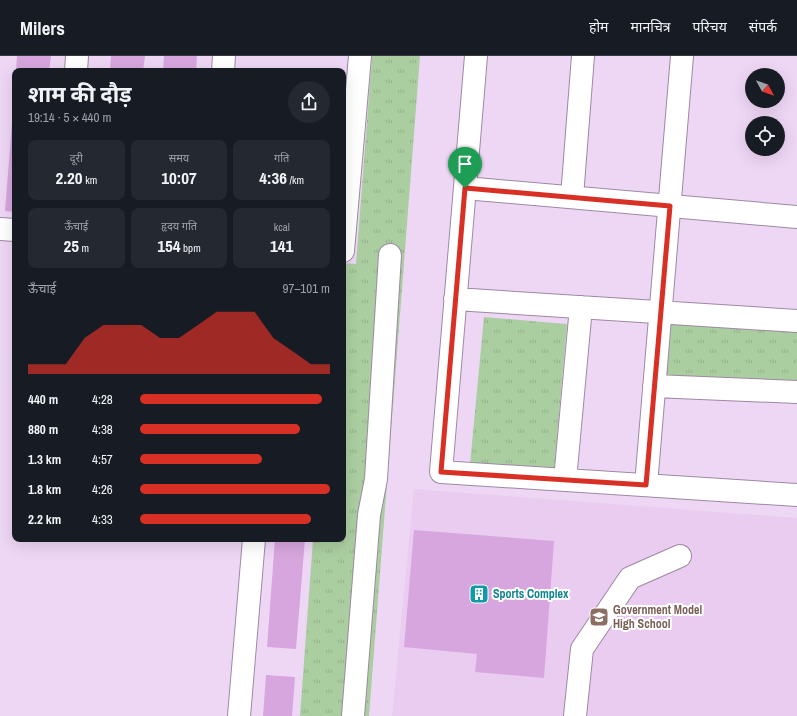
<!DOCTYPE html>
<html lang="hi">
<meta charset="utf-8">
<style>
:root{--surface:#171b24;--page:#242831;--text:#f1f3f6;--muted:#9ea1a6;--line:#363941;--accent:#d93025}
body{margin:0;font-family:"Archivo Narrow","Noto Sans Devanagari",sans-serif;background:var(--page);color:var(--text);height:100vh;display:flex;flex-direction:column;font-size:15px;white-space:nowrap}
*{box-sizing:border-box;margin:0}
p{font-size:13px;color:var(--muted)}
.icon{flex:none;width:22px;height:22px;fill:none;stroke:currentColor;stroke-width:2;stroke-linecap:round;stroke-linejoin:round}
.map{position:relative;flex:1;overflow:hidden}
.panel{position:absolute;left:12px;top:12px;width:334px;height:474px;display:flex;flex-direction:column;background:var(--surface);border-radius:8px;box-shadow:0 4px 16px #0002}
.panel>*{flex:none}
.needle{width:26px;rotate:130deg}
.controls{position:absolute;left:745px;top:12px;display:grid;gap:8px}
.controls a{display:grid;place-items:center;width:40px;height:40px;border-radius:50%;background:var(--surface);box-shadow:0 4px 16px #0002;font-size:20px}
.pin{position:absolute;display:grid;place-items:center;width:34px;height:34px;color:#fff;margin:-41px -17px;border-radius:50% 50% 50% 0;rotate:-45deg;box-shadow:0 0 4px #0007}
.pin .icon{rotate:45deg}
.round{display:grid;place-items:center;flex:none;width:42px;height:42px;border-radius:21px;background:var(--page)}
.head{display:flex;align-items:center;justify-content:space-between;height:68px;padding:0 16px}
h1{font-size:22px;font-weight:700;line-height:30px}
.stats{display:grid;grid-template-columns:repeat(3,1fr);gap:6px;height:68px;padding:4px 16px}
.stats div{display:grid;align-content:center;border-radius:8px;background:var(--page);text-align:center}
.stats b{font-size:17px;font-weight:700}
.stats small{font-size:11px;font-weight:400}
.stats p{font-size:11px}
.chart{height:112px;padding:8px 16px}
.chart p{display:flex;justify-content:space-between}
.chart svg{width:100%;height:72px;margin-top:4px;fill:var(--accent);opacity:.7}
ul{padding:0 16px;list-style:none;font-size:13px}
li{display:grid;grid-template-columns:64px 48px 1fr;align-items:center;height:30px}
li i{height:10px;border-radius:5px;background:var(--accent)}
header{display:flex;align-items:center;gap:24px;box-sizing:border-box;height:56px;padding:0 20px;background:var(--surface);border-bottom:1px solid var(--line)}
header strong{font-size:19px}
nav{display:flex;gap:22px;margin-inline-start:auto;font-size:14px}
.map>svg:first-child{display:block}
.built{fill:#e9ccf0}
.park{fill:url(#park-tufts)}
.building{fill:#d7a6de}
.lines{fill:none;stroke-linecap:round;stroke-linejoin:round}
.minor-casing{stroke:#9e88a3;stroke-width:24}
.minor{stroke:#fff;stroke-width:22}
.route-casing{stroke:#fff;stroke-width:8}
.route{stroke:#d93025;stroke-width:5}
.labels{text-anchor:middle;stroke-width:4;stroke-linejoin:round;paint-order:stroke}
.culture-label{font-size:12px;font-weight:bold;fill:#0d838f;stroke:#fff;text-anchor:start}
.education-label{font-size:12px;font-weight:bold;fill:#785e54;stroke:#fff;text-anchor:start}
</style>
<header>
<strong>Milers</strong>
<nav><a>होम</a><a>मानचित्र</a><a>परिचय</a><a>संपर्क</a></nav>
</header>
<div class="map">
<svg width="797" height="660" viewBox="0 0 797 660">
<defs>
<pattern id="park-tufts" width="24" height="20" patternUnits="userSpaceOnUse"><rect width="24" height="20" fill="#abcea1"/><path d="M3 7l-1-3M5 7V3M7 7l1-3M15 17l-1-3M17 17v-4M19 17l1-3" fill="none" stroke="#93b08a"/></pattern>
</defs>
<rect width="100%" height="100%" fill="#eed7f5"/>
<path class="built" d="M414,433l383,29v198h-405z"/>
<path class="park" d="M372,0h48l-51,660h-69l13,-177h30v-276l13,1z
M484,261l83,7 -13,147 -84,-7z
M664,267l133,7v55l-136,-7z"/>
<path class="building" d="M17,0h34l-2,15h-33z
M111,0h34l-2,15h-33z
M164,0h33l-1,15h-33z
M14,42h1v114l-10,-1z
M414,474l140,11 -10,137 -69,-6 2,-18 -73,-7z
M275,483h30l-9,110 -29,-2z
M266,619l29,2 -3,39h-29z"/>
<g class="lines">
<g class="minor-casing">
<path id="minor" d="M476,0l-35,416 356,23
M76,15l1,-15
M223,15l1,-15
M465,132l332,29
M572,141l11,-141
M0,173l15,1
M343,195l17,-195
M455,243l342,22
M654,330l143,6
M565,424l16,-173
M646,429l36,-429
M239,660l15,-177
M353,660l16,-201 7,-36 14,-224
M575,660l7,-67 48,-71 50,-22"/>
</g>
<use href="#minor" class="minor"/>
</g>
<g class="lines">
<g class="route-casing">
<path id="route" d="M465,132l205,18 -24,279 -205,-13z"/>
</g>
<use href="#route" class="route"/>
</g>
<defs>
<g id="building-square" transform="scale(1)"><rect x="-9" y="-9" width="18" height="18" rx="4" fill="#0f9aa8" stroke="#fff"/><path d="M-4-6H4V6H1V3H-1V6H-4ZM-2.5-4.3h1.7v1.8h-1.7ZM.8-4.3h1.7v1.8H.8ZM-2.5-1h1.7V.8h-1.7ZM.8-1h1.7V.8H.8Z" fill="#fff"/></g>
<g id="school-square" transform="scale(1)"><rect x="-9" y="-9" width="18" height="18" rx="4" fill="#8d6e63" stroke="#fff"/><path d="M0-5L7-2L0 1L-7-2ZM-4 1L0 2.5L4 1V4Q0 6-4 4Z" fill="#fff"/></g>
</defs>
<g fill-rule="evenodd">
<use href="#building-square" x="479" y="538"/>
<use href="#school-square" x="599" y="561"/>
</g>
<g class="labels">
<g class="culture-label">
<text x="493" y="542">Sports Complex</text>
</g>
<g class="education-label">
<text x="613" y="558">Government Model<tspan x="613" dy="14">High School</tspan></text>
</g>
</g>
</svg>
<div class="controls">
<a><svg class="needle" viewBox="-14 -14 28 28"><path d="M0-13l5 13h-10z" fill="#e53935"/><path d="M0 13l5-13h-10z" fill="#9ea1a6"/></svg></a>
<a><svg class="icon" aria-label="locate" viewBox="0 0 24 24"><circle cx="12" cy="12" r="6"/><path d="M12 2v4M12 18v4M2 12h4M18 12h4"/></svg></a>
</div>
<div class="pin" style="left:465px;top:132px;background:#1e9e55"><svg class="icon" aria-label="arrive" viewBox="0 0 24 24"><path d="M6 21V4h12l-3 4 3 4H6"/></svg></div>
<section class="panel">
<div class="head"><div><h1>शाम की दौड़</h1><p>19:14 · 5 × 440 m</p></div><a class="round"><svg class="icon" aria-label="share" viewBox="0 0 24 24"><path d="M12 15V3M7 8l5-5 5 5M5 13v7h14v-7"/></svg></a></div>
<div class="stats">
<div><p>दूरी</p><b>2.20<small> km</small></b></div>
<div><p>समय</p><b>10:07</b></div>
<div><p>गति</p><b>4:36<small> /km</small></b></div>
</div>
<div class="stats">
<div><p>ऊँचाई</p><b>25<small> m</small></b></div>
<div><p>हृदय गति</p><b>154<small> bpm</small></b></div>
<div><p>kcal</p><b>141</b></div>
</div>
<div class="chart"><p><span>ऊँचाई</span>97–101 m</p>
<svg viewBox="0 0 160 44" preserveAspectRatio="none"><path d="M0 44V38L10 38L20 38L30 22L40 14L50 14L60 14L70 22L80 22L90 14L100 6L110 6L120 6L130 22L140 30L150 38L160 38V44z"/></svg>
</div>
<ul>
<li><b>440 m</b>4:28<i style="width:96%"></i></li>
<li><b>880 m</b>4:38<i style="width:84%"></i></li>
<li><b>1.3 km</b>4:57<i style="width:64%"></i></li>
<li><b>1.8 km</b>4:26<i style="width:100%"></i></li>
<li><b>2.2 km</b>4:33<i style="width:90%"></i></li>
</ul>
</section>
</div>
